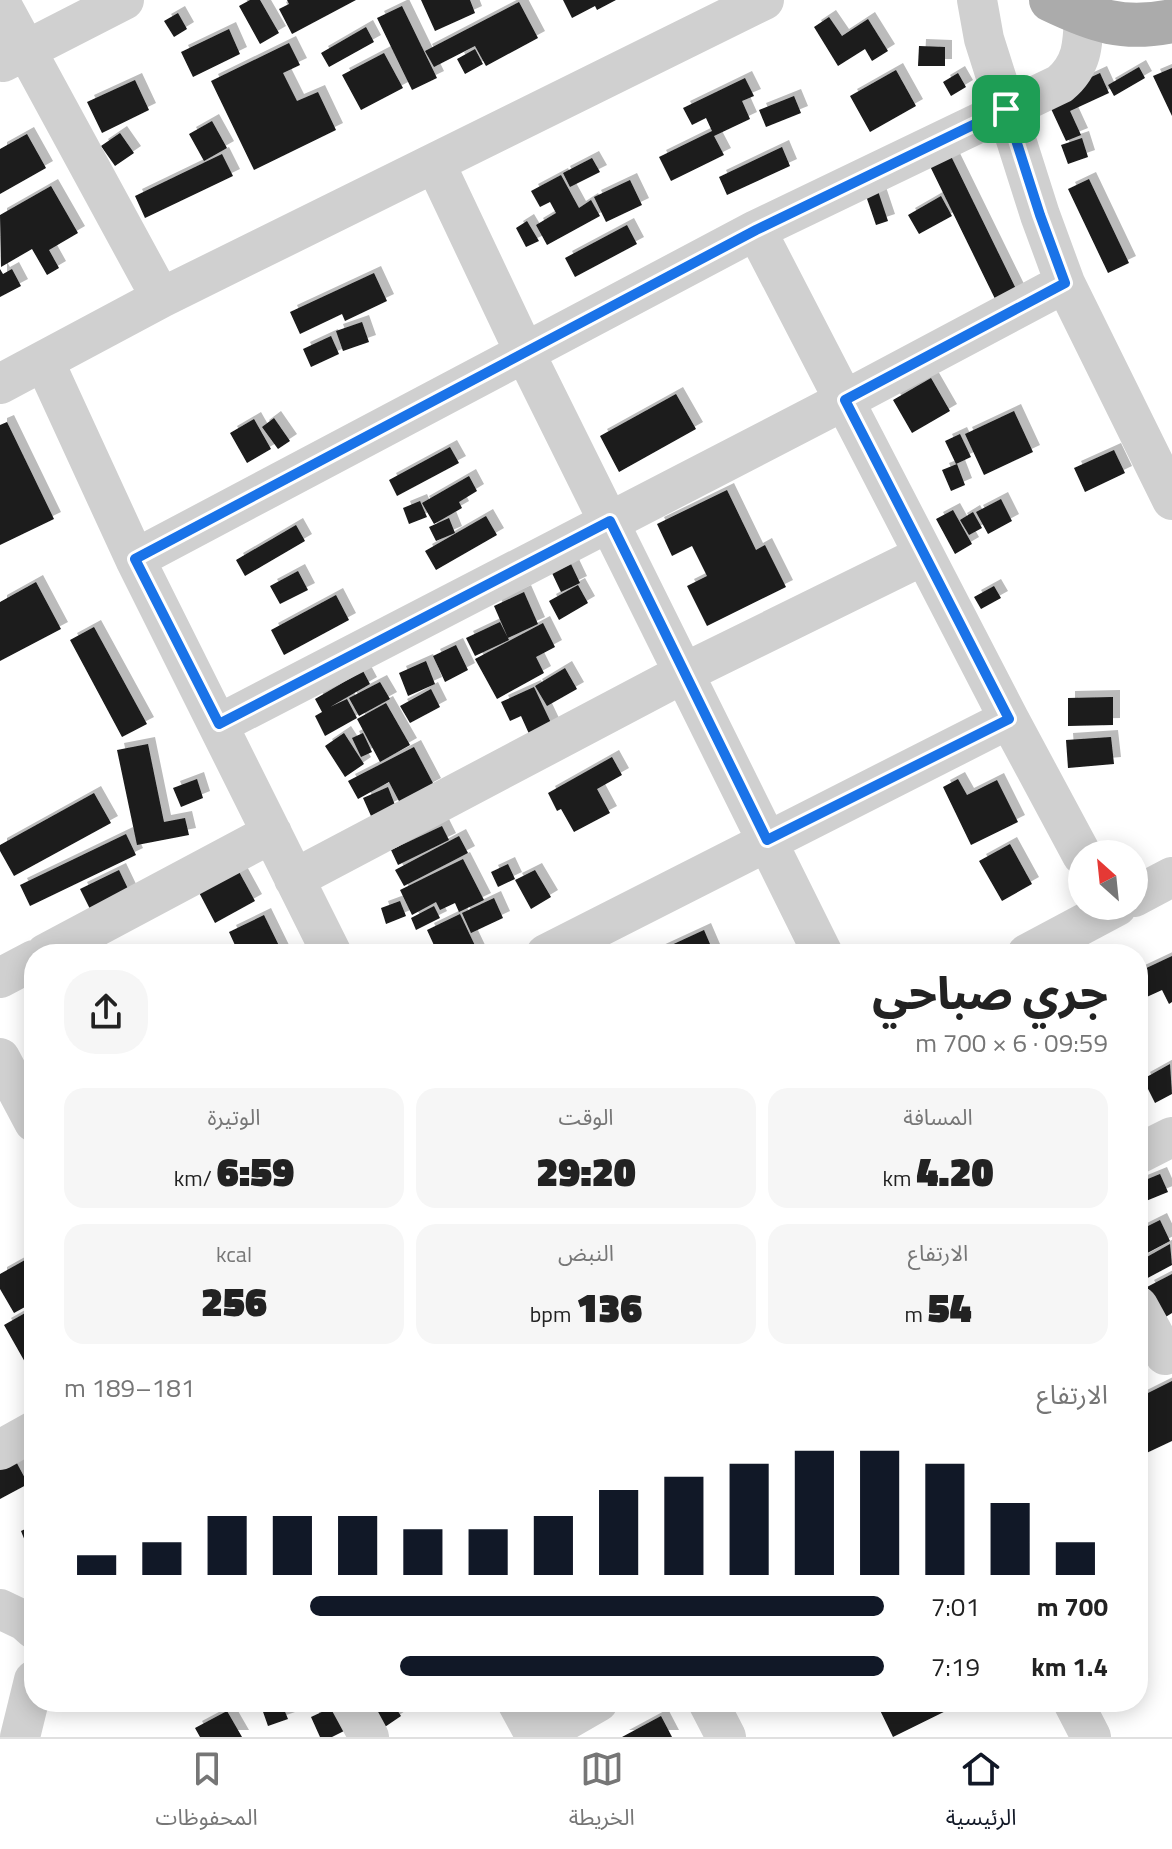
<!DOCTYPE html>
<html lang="ar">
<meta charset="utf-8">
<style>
:root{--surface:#fff;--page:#f6f6f6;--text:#222;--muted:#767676;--line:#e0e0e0;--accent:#111827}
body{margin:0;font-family:"Titillium Web","Noto Sans Arabic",sans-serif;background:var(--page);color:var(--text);direction:rtl;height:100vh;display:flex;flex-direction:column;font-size:30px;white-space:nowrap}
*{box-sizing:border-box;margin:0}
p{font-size:26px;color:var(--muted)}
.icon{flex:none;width:44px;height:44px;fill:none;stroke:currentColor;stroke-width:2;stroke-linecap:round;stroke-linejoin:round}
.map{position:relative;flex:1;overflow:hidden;direction:ltr}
.sheet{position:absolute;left:24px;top:944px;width:1124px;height:768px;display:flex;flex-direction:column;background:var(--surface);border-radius:32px;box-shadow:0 4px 20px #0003;direction:rtl}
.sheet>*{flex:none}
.needle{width:52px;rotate:333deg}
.tools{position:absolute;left:1068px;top:840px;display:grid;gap:16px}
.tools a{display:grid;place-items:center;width:80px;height:80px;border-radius:50%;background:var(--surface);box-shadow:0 4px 20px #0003;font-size:40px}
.pin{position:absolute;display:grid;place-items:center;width:68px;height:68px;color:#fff;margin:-34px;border-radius:16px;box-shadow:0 4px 12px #0006}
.round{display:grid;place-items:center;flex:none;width:84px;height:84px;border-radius:32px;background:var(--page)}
.summary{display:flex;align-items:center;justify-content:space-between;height:136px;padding:0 40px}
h1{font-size:44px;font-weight:800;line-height:60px}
.stats{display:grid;grid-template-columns:repeat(3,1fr);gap:12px;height:136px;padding:8px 40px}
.stats div{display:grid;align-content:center;border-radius:20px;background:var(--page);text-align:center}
.stats b{font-size:40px;font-weight:800}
.stats small{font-size:22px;font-weight:400}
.stats p{font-size:22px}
.chart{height:224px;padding:16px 40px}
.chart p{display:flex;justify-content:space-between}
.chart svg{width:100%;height:144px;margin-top:8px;stroke:var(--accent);stroke-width:6}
ul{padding:0 40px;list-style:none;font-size:26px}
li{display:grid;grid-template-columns:128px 96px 1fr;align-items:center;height:60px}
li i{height:20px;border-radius:10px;background:var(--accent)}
.dock{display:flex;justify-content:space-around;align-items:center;height:112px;border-top:2px solid var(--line);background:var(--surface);font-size:22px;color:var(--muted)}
.dock a{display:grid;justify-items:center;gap:4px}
.dock .selected{color:var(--accent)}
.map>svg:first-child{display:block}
.building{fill:#1a1a1a;filter:url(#shadow)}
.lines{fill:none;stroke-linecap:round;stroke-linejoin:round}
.minor{stroke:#d0d0d0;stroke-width:40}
.major{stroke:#ababab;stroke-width:44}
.route-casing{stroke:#fff;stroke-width:16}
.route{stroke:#1a73e8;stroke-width:10}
</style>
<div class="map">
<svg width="1172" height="1737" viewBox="0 0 1172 1737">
<defs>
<filter id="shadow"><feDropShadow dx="7" dy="-7" stdDeviation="0" flood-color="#0004"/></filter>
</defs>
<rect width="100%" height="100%" fill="#fff"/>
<path class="building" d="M250,0h10l19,33 -19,11 -21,-38z
M287,0h69l-64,34 -13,-25 10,-5z
M421,0h49l5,13 -40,18z
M563,0h53l-19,10 -2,-4 -23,12z
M519,2l19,36 -52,28 -11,-20 -41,21 -9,-16z
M402,6l35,72 -25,12 -35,-72z
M178,13l9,16 -13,8 -10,-16z
M829,17l13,19 26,-17 20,32 -16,10 -7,-12 -27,17 -24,-39z
M366,27l8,15 -45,25 -8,-14z
M229,29l11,25 -47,23 -12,-25z
M289,43l11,22 -17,8 14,28 21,-9 18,38 -82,40 -43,-89z
M919,46l26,1v19h-27z
M475,49l8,15 -18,10 -8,-15z
M384,53l19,35 -42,22 -19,-35z
M1139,67l6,11 -31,18 -6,-11z
M1172,68v48l-19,-40z
M896,70l20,36 -46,26 -20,-36z
M958,73l8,14 -15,9 -8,-14z
M1100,73l9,20 -39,18 11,24 -15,6 -20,-43z
M745,78l9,18 -12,5 8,18 -36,17 10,19 -53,26 -12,-24 53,-26 -6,-13 -14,7 -9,-17z
M135,80l14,30 -47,23 -15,-31z
M794,96l7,17 -35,14 -7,-17z
M212,121l15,27 -23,13 -15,-27z
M120,133l14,20 -19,13 -14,-20z
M27,134l19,34 -46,26v-45z
M1082,138l6,19 -20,7 -7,-19z
M782,147l8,19 -63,29 -8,-18z
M947,148l73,149 -21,10 -73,-149z
M222,154l11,22 -88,42 -10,-22z
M592,158l8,14 -30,15 -7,-14z
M561,175l18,33 12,-8 9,16 -53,29 -11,-20 20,-12 -6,-11 -10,5 -9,-16z
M1089,179l40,84 -21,10 -40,-84z
M630,180l12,25 -36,17 -12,-25z
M51,186l27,47 -29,17 10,18 -12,7 -15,-26 -31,18 -1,-52z
M877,188l11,33 -12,4 -11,-32z
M941,196l11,20 -33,18 -11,-19z
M527,221l12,20 -13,6 -10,-19z
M627,225l10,19 -62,33 -10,-19z
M0,269l3,5 9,-5 9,17 -21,11z
M374,273l13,28 -42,20 -3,-7 -42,20 -10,-22z
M362,322l7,20 -26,9 -7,-20z
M331,336l8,18 -28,13 -8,-18z
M931,378l19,33 -38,22 -19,-33z
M676,394l20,35 -77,43 -19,-36z
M1014,411l19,41 -49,23 -19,-41z
M274,418l16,23 -12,8 -16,-22z
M254,419l17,30 -24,14 -17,-30z
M7,422l47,97 -54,26v-120z
M960,434l11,23 -15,7 -11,-23z
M450,447l9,16 -62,33 -8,-16z
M1114,450l11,23 -40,19 -11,-24z
M957,464l8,21 -14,6 -9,-21z
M469,476l8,15 -18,11 3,6 -28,16 -12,-21z
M727,490l29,60 9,-5 21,42 -79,39 -20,-40 20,-10 -15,-30 -20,10 -15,-32z
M1001,499l11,22 -24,13 -12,-22z
M420,501l7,16 -18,7 -6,-16z
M953,510l19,34 -17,10 -19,-35z
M973,512l9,16 -13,7 -9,-15z
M486,516l11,19 -61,35 -11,-19z
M449,518l6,15 -19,8 -7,-14z
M296,525l9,16 -60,35 -9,-16z
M571,564l9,19 -19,9 -9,-19z
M298,571l10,19 -28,14 -10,-18z
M36,582l25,47 -61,32v-59z
M578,585l10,18 -29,17 -10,-19z
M994,586l7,12 -20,11 -7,-12z
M524,592l14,32 -30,14 -14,-32z
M336,595l13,25 -65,35 -13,-25z
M500,622l9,18 -34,16 -9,-18z
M543,623l12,24 -19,10 8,16 -47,26 -22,-40z
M94,627l53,97 -25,13 -52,-97z
M456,645l12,25 -23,12 -12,-26z
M426,661l9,23 -27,12 -9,-23z
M565,668l12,21 -30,17 -12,-20z
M363,671l7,13 -40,23 17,-8 10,19 -32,18 -10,-20 7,-4 -7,-13z
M380,682l10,17 -31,17 -10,-18z
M534,687l18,38 -22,11 -9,-20 -11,5 -9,-19z
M431,689l9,18 -30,16 -10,-17z
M1113,697v28l-45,1v-28z
M386,703l24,42 -30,17 -23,-43z
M344,733l20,31 -19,13 -20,-31z
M363,733l9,19 -11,5 -9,-19z
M1111,737l3,27 -46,4 -2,-28z
M148,744l16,78 21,-4 4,17 -52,10 -20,-95z
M414,747l20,38 -34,18 -11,-21 -31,17 -10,-18z
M612,757l10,18 -25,14 13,24 -36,19 -13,-23 -4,2 -9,-18z
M197,779l6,19 -22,9 -8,-19z
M958,779l9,16 30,-15 21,42 -47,23 -28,-58z
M388,787l7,18 -24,11 -8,-18z
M94,793l17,30 -97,53 -14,-25v-6z
M442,826l7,14 -51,25 -7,-15z
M126,834l10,21 -106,51 -10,-21z
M459,836l9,17 -64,33 -9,-16z
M1010,844l22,40 -30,17 -23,-40z
M232,859l23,42 -40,22 -22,-42z
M463,859l21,41 -25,12 -4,-9 -15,7 -4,-8 -24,13 -12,-25z
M508,864l7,15 -17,8 -7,-15z
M119,870l11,23 -39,18 -11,-22z
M535,870l16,27 -20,12 -16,-29z
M494,898l9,20 -32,15 -9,-20z
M400,901l6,15 -20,8 -5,-16z
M434,906l6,12 -24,12 -5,-12z
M460,914l19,40h-41l-11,-24z
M264,915l19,39h-44l-10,-22z
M704,930l9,21 -7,3h-54z
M1172,956v46l-3,2 -7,-14 -24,11v-29z
M1170,1064l2,30 -17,9 -12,-24z
M1160,1174l8,18 -27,11 -3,-20z
M1160,1220l10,21 -32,17v-27z
M1170,1244l2,21 -30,16 -4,-7v-12z
M34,1255v47l-20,11 -14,-24v-15z
M1172,1274v39l-8,5 -17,-31z
M34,1308v70l-30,-53z
M1172,1381v60l-34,16v-59z
M12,1454l16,30 -28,15v-38z
M34,1525v30l-3,1 -10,-25z
M281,1702l7,17 -20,7 -6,-17z
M356,1702h36l9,14 -25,17z
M876,1702h88l-71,35z
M339,1704l11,24 -18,9h-12l-9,-20z
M227,1711l15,26h-42l-5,-9z
M661,1716l11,21h-50z"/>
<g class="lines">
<path class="minor" d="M977,0l7,39 56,176 25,68 107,217
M0,2l161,296
M3,62l121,-62
M435,163l89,188 299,603
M756,230l253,489 73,136
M44,361l91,198 197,395
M0,384l161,-86 603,-298
M135,559l621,-329 304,-146c23,-19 23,-41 24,-69
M219,724l626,-324 220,-117
M294,879l390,-206 240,-118
M1134,897l38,-20
M45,954l227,-121
M546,954l463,-235
M1027,954l90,-48
M0,978l34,-18
M0,1058l34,64
M1138,1154l34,-17
M1138,1306l27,49
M0,1450l34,-19
M0,1609l25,12 9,8
M350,1702l19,35
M517,1702l19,35
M708,1702l18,35
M1073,1702l18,35
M20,1737l14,-57
M537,1737l61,-35"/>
<path class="major" d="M1051,0c44,21 72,31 121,21"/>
</g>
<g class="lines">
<g class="route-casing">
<path id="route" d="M1006,109l34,106 25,68 -220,117 164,319 -242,121 -157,-319 -391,203 -84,-165 621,-329z"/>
</g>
<use href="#route" class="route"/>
</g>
</svg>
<div class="tools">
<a><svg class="needle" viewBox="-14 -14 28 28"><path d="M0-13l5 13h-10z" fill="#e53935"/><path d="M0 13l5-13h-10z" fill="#767676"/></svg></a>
</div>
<div class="pin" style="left:1006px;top:109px;background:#1e9e55"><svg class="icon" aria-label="arrive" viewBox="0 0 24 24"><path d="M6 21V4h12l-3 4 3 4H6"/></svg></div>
<section class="sheet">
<div class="summary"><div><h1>جري صباحي</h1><p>09:59 · 6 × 700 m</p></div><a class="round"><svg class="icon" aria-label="share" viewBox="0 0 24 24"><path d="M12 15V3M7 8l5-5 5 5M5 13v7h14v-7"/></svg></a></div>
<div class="stats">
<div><p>المسافة</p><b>4.20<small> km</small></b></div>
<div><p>الوقت</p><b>29:20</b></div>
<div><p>الوتيرة</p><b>6:59<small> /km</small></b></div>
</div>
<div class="stats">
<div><p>الارتفاع</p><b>54<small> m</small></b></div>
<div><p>النبض</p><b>136<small> bpm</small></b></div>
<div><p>kcal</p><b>256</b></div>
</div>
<div class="chart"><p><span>الارتفاع</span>181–189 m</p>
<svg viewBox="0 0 160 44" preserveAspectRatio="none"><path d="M5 44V38M15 44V34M25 44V26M35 44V26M45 44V26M55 44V30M65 44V30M75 44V26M85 44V18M95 44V14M105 44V10M115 44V6M125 44V6M135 44V10M145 44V22M155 44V34"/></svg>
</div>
<ul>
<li><b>700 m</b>7:01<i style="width:70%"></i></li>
<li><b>1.4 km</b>7:19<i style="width:59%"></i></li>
</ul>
</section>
</div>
<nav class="dock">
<a class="selected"><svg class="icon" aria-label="home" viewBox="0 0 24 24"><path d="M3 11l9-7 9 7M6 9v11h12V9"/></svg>الرئيسية</a>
<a><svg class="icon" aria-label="map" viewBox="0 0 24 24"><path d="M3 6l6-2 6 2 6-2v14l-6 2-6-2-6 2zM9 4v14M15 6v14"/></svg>الخريطة</a>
<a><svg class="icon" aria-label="saved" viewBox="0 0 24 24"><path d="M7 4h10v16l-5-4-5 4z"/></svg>المحفوظات</a>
</nav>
